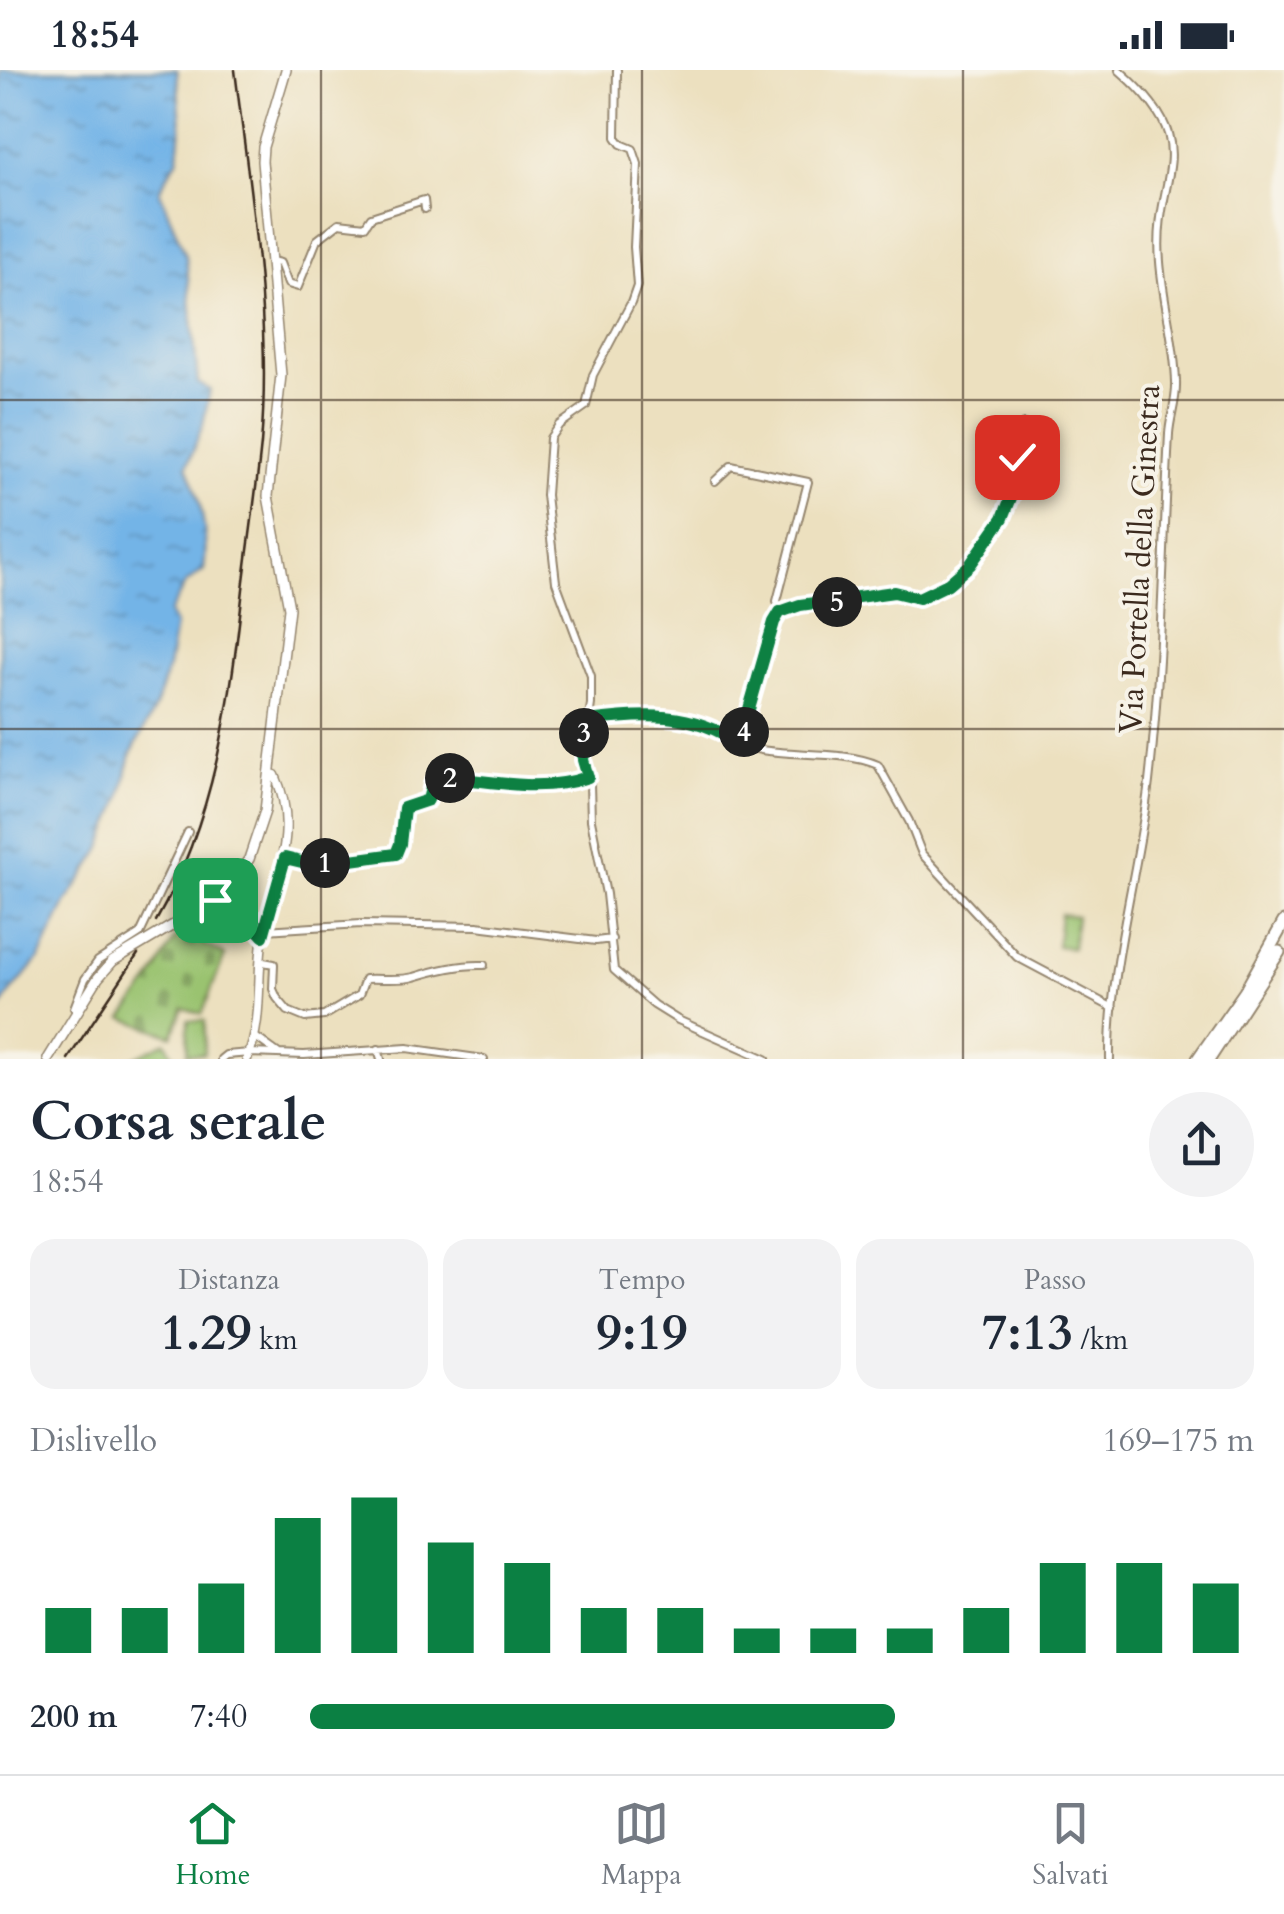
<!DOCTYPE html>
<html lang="it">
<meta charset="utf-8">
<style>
:root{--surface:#fff;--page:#f2f2f3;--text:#1f2937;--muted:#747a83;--line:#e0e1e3;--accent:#0b8043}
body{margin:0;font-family:Cardo,serif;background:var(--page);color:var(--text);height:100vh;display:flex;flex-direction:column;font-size:38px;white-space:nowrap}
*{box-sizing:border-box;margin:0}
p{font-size:32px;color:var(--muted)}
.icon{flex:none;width:55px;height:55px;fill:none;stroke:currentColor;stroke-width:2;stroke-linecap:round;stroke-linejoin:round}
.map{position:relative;height:989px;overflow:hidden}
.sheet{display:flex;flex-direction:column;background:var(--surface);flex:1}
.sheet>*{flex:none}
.pin{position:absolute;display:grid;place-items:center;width:85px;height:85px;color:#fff;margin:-42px;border-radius:20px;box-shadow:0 5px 15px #0006}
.km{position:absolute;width:50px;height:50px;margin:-25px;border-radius:50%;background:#222;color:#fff;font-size:28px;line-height:50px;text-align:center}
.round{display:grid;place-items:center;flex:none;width:105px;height:105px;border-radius:52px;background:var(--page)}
.summary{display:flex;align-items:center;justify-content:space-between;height:170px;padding:0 30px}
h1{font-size:55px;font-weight:800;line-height:75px}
.stats{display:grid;grid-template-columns:repeat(3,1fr);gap:15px;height:170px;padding:10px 30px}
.stats div{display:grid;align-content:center;border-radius:25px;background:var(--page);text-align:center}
.stats b{font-size:50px;font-weight:800}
.stats small{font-size:28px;font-weight:400}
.stats p{font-size:28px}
.chart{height:280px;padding:20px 30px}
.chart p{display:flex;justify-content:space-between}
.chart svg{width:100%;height:180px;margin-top:10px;stroke:var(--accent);stroke-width:6}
ul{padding:0 30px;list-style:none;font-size:32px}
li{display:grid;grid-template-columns:160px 120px 1fr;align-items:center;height:75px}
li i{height:25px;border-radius:12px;background:var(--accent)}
.status{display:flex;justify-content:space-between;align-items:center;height:70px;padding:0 50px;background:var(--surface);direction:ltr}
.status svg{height:28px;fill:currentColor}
.tabs{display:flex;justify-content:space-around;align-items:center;height:140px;border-top:2px solid var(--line);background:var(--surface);font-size:28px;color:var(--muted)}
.tabs a{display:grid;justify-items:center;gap:5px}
.tabs .active{color:var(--accent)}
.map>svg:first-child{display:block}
.green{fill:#9ac370;stroke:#6a7647;stroke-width:2.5}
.cemetery{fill:url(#cemetery-stones);stroke:#6a7647;stroke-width:2.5}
.water{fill:url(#water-ripples);stroke:#576f82;stroke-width:2.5}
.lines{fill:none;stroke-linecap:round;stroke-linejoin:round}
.minor-casing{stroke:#94856e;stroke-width:10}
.tertiary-casing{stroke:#94856e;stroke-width:11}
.secondary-casing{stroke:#94856e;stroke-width:12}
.motorway-casing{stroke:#94856e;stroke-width:15}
.minor{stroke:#fff;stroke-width:6}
.tertiary{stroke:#fff;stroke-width:8}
.secondary{stroke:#fff;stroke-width:9}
.motorway{stroke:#fff;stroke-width:11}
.rail{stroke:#3b2a1e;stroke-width:2.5}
.route-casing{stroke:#fff;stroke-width:20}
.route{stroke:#0b8043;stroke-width:12}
.grid{fill:none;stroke:#3b2a1e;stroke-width:2.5;stroke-opacity:0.55}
.labels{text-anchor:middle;stroke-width:8;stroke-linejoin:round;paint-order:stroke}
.street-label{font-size:32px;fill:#3b2a1e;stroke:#f7f3e8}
</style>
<div class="status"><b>18:54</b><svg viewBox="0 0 49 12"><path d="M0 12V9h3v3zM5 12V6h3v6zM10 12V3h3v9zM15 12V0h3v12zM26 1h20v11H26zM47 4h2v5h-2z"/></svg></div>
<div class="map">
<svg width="1284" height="989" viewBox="0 0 1284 989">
<defs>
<pattern id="cemetery-stones" width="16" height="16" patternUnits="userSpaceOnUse" patternTransform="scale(2.5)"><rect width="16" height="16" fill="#9ac370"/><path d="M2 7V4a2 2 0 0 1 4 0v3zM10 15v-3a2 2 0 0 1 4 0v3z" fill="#7f9f5b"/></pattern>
<pattern id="water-ripples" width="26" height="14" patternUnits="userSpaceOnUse" patternTransform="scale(2.5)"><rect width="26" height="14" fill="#73b4e7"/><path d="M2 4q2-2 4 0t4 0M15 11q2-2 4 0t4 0" fill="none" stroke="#6093bb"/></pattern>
</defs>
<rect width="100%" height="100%" fill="#f7f3e8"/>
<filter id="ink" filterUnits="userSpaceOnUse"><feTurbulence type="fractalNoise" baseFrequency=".01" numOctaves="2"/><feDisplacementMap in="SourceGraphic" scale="20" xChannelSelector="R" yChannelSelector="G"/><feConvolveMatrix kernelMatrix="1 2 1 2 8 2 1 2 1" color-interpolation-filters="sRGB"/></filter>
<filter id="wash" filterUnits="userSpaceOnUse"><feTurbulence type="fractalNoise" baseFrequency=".0048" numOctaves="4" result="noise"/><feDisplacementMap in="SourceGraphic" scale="40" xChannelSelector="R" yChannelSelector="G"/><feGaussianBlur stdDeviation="2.25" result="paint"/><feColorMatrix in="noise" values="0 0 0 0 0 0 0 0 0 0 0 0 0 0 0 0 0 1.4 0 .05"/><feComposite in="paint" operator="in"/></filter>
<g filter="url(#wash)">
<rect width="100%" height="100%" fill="#ece0bf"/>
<path class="green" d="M1060,844l16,2 -4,32 -15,-2z
M188,950l17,1 -1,33h-17z
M166,972l9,17h-44z"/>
<path class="cemetery" d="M179,861l46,24 -23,59 -19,-6 -11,28 -49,-18 29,-39z"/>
<path class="water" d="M0,0h177l4,57 -3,31 -19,32 27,66 12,127 12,7 -7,35 -16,41c14,33 22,68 17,104l-19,14 -16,29 6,12 -7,43 -14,42 -23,44 -10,44 -20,52 -35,53 -26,55 -32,38 -8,15z"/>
</g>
<g filter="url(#ink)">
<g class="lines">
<g class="minor-casing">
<path id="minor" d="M617,0l-1,67 5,7 12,5 5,15 -4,83 3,39 -6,17 -38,72 -7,31 -27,19 -9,13 -4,57 10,87 35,94v28l-8,57 7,23 1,36 15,74 8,76 40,35 24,15 88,39
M271,191l9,2 8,21 10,3 19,-47 22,-17 26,3 6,-9 53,-17 1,9
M715,411l16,-15 77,16 -31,119 3,12 -8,14 -33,117
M780,543l20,-8 94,-13 25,6 29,-14 22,-19 33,-47 13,-33 8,-61
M588,651c38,-5 80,-10 117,3 20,7 34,23 56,26 36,6 85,1 117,15l31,56 13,33 95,103 96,51
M285,788l28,7 83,-11 4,-10 4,-36 24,-8 3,-16 9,-7c50,4 99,17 148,0
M265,860l96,-6 116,2 119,15 16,-2
M263,892l11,2 -1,25 4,9 11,13 17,7 19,-2 35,-21 6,-16c15,-1 34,2 49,-2 22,-7 46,-13 70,-12
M78,941l-4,-3 11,-29 13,-18 42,-27 48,-102
M254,966l25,18
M378,979l3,10
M221,989l5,-4 24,-2 54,2 103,-7 77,11
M1110,989c-1,-91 28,-186 39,-277 13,-116 14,-232 20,-348 1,-17 8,-34 7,-52 -1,-39 -13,-81 -16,-120 -8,-91 50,-113 -41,-192"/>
</g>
<g class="tertiary-casing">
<path id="tertiary" d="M215,830l32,18 16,17
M247,989c17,-39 9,-83 16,-124 10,-55 38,-102 12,-160l-4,-1"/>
</g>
<g class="secondary-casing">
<path id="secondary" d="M48,989l50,-81 15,-17 102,-61 15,-14 19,-27 16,-48 24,-203 -21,-112 13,-121 -19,-214 1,-14 23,-77"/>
</g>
<g class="motorway-casing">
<path id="motorway" d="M1198,989l47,-67 39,-70
M1209,989l70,-107"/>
</g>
<use href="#minor" class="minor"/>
<use href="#tertiary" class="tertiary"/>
<use href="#secondary" class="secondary"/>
<use href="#motorway" class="motorway"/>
<path class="rail" d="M156,851c59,-102 74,-217 87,-332 6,-48 13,-96 18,-145 11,-124 -11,-250 -26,-374
M68,989l70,-105"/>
</g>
</g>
<g class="lines" filter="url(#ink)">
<g class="route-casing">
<path id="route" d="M215,830l32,18 16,18 22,-78 29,7 82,-11 4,-10 4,-36 24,-8 4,-16 8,-7c50,3 99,17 148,0l-5,-17 5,-39c53,-7 105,-11 151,23l35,-122 6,-10 20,-7 94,-13 25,6 29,-14 22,-19 33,-47 13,-33 1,-28"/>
</g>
<use href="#route" class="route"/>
</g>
<path class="grid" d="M321,0v989M642,0v989M963,0v989M0,330h1284M0,659h1284"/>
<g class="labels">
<g class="street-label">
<text transform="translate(1139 489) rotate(-87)" y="11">Via Portella della Ginestra</text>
</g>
</g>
</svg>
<div class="pin" style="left:215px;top:830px;background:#1e9e55"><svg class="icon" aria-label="arrive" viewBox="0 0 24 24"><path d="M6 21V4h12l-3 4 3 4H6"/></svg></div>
<div class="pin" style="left:1017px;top:387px;background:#d93025"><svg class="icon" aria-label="check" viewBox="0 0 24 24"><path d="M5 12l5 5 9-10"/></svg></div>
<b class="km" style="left:325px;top:793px">1</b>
<b class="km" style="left:450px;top:708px">2</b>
<b class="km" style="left:584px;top:663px">3</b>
<b class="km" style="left:744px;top:662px">4</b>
<b class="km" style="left:837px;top:532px">5</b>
</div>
<section class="sheet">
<div class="summary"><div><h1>Corsa serale</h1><p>18:54</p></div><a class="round"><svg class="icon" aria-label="share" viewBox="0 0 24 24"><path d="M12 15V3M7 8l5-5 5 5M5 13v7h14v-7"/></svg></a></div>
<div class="stats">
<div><p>Distanza</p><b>1.29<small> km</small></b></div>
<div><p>Tempo</p><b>9:19</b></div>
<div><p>Passo</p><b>7:13<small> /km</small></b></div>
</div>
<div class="chart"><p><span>Dislivello</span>169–175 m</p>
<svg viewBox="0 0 160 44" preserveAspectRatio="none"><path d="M5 44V33M15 44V33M25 44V27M35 44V11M45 44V6M55 44V17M65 44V22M75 44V33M85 44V33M95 44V38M105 44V38M115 44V38M125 44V33M135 44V22M145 44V22M155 44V27"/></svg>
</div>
<ul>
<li><b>200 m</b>7:40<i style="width:62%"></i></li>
</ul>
</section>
<nav class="tabs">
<a class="active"><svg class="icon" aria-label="home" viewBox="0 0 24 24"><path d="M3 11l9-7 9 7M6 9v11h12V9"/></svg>Home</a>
<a><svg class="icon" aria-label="map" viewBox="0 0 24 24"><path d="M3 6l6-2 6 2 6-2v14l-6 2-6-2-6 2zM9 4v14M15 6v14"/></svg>Mappa</a>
<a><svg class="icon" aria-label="saved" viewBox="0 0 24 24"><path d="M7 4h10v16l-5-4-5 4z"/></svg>Salvati</a>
</nav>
